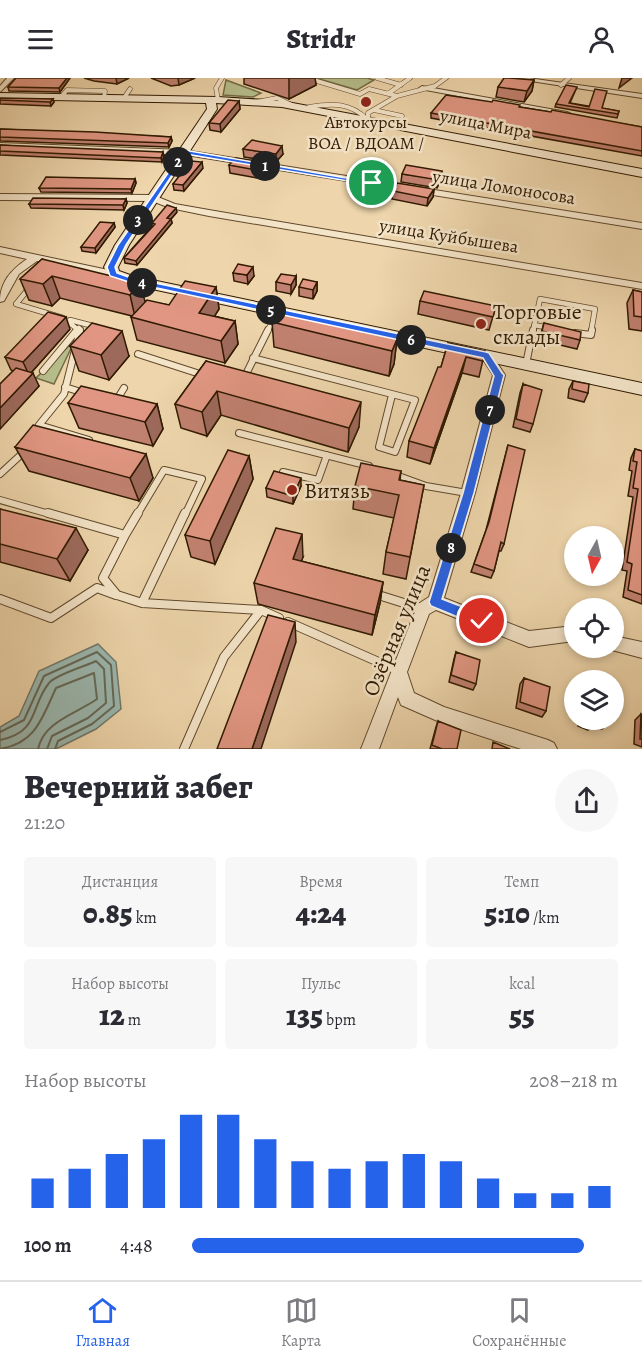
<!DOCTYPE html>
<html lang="ru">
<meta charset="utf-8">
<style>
:root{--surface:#fff;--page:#f7f7f7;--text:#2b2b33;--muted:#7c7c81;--line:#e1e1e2;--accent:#2563eb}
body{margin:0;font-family:Alegreya,serif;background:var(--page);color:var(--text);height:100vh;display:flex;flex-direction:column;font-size:22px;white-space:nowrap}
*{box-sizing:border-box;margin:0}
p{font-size:20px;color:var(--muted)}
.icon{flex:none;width:33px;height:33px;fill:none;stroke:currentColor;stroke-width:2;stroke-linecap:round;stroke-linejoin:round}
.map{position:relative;height:671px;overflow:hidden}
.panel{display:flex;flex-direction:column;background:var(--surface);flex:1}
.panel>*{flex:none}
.needle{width:39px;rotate:188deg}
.tools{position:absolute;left:564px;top:448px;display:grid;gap:12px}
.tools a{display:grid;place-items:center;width:60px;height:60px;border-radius:50%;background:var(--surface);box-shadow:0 3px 9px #0003;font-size:30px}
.pin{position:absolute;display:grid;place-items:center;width:51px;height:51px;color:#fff;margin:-26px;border:3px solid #fff;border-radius:50%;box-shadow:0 2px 6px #0007}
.km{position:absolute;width:30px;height:30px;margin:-15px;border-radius:50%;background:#222;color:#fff;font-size:16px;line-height:30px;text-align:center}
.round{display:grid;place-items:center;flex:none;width:63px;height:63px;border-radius:32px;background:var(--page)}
.headline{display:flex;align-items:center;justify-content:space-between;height:102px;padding:0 24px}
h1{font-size:33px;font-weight:800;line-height:45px}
.metrics{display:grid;grid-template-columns:repeat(3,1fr);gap:9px;height:102px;padding:6px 24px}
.metrics div{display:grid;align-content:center;border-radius:6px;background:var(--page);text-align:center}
.metrics b{font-size:30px;font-weight:800}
.metrics small{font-size:16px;font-weight:400}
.metrics p{font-size:16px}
.chart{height:168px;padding:12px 24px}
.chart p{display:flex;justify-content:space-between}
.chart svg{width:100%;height:108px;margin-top:6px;stroke:var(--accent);stroke-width:6}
ul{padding:0 24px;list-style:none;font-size:20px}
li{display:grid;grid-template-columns:96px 72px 1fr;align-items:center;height:45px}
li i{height:15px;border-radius:8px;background:var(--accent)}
header{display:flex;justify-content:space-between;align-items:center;height:78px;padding:0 24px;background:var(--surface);font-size:27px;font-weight:800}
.tabs{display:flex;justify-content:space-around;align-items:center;height:84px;border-top:2px solid var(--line);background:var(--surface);font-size:16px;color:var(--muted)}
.tabs a{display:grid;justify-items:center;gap:3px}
.tabs .active{color:var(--accent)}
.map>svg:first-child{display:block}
.green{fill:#b6be8b;stroke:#736c46;stroke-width:1.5}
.water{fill:#9bb8b0;stroke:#70796a;stroke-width:1.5}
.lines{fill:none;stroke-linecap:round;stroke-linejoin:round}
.shore{stroke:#666958;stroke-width:2}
.lane-far3-casing{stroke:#60492c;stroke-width:5}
.lane-far2-casing{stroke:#60492c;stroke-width:6}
.lane-far1-casing{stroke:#60492c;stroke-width:8}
.lane-casing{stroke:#60492c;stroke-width:10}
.street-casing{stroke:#60492c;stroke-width:2}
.secondary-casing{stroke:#301a01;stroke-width:2}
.lane-far3{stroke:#f4e4c8;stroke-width:4}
.lane-far2{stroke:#f4e4c8;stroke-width:4.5}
.lane-far1{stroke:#f4e4c8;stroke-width:6}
.lane{stroke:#f4e4c8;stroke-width:8}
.street{fill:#f4e4c8;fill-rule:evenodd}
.secondary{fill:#f4e4c8;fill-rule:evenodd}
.wall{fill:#c18170;stroke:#301a01;stroke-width:1.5}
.shaded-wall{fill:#9d695b;stroke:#301a01;stroke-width:1.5}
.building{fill:#e09682;stroke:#301a01;stroke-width:1.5}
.route{fill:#2563eb;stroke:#fff;stroke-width:1.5}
.poi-dot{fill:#8f2418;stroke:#f4e4c8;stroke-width:2}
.labels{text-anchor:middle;stroke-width:5;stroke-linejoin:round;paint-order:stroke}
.far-poi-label{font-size:18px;fill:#301a01;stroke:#f4e4c8}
.far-street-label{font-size:18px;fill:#301a01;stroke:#f4e4c8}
.poi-label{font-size:22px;fill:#301a01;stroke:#f4e4c8;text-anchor:start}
.street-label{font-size:22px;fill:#301a01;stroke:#f4e4c8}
</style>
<header><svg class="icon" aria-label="menu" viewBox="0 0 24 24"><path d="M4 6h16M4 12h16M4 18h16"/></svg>Stridr<svg class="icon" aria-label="person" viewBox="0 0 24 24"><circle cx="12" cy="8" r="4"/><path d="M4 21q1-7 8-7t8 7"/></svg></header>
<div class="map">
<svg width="642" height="671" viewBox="0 0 642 671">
<rect width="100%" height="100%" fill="#eed5ab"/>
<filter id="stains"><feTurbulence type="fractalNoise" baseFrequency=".00333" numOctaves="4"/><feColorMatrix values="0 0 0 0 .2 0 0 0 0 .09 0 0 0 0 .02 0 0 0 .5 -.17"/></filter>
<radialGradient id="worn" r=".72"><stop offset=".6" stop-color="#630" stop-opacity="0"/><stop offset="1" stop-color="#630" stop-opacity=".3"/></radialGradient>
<path class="green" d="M316,0h51l7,2 -17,10z
M226,2l35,13 -8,4 -30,-2z
M75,262l-21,44 -18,-6z"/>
<path class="water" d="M98,566l18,18 5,47 -25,20 -40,20h-56v-22l19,-11 20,-45z"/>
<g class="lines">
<path class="shore" d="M0,654l24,-12 20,-44 53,-24 14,13 3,41 -22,18 -34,17 -3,8
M0,662c40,-8 30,-34 49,-57 6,-8 37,-17 47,-22l8,8 2,34 -18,15 -36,18 -5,13
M0,671c36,-6 42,-31 56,-61l38,-15 3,26c-21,15 -53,22 -59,50"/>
<g class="lane-far3-casing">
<path id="lane-far3" d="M307,0l53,16 9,-5 28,7
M377,0l24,7
M561,7l8,-7
M389,15l21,-15
M61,19l6,-7 38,1 -1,7
M124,20l6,-9
M218,22l-2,-12 6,-10
M257,24l20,-4 17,8
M309,29c23,-4 41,-5 59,13v-7l29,-17 38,-10 11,-8
M374,32l28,6"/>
</g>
<g class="lane-far2-casing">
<path id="lane-far2" d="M30,209l-14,17 47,14 18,14
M70,242l27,7
M534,247l16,3
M76,254l3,-4
M267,254l10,-20
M533,254l7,-33 55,10 -4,23"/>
</g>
<g class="lane-far1-casing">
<path id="lane-far1" d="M575,255l16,2 1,-5
M138,276l65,21
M253,280l162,42 -20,52 -16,-5 13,-52
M526,286l7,-34
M43,293l34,-41
M244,300l24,-48
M65,309l19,6
M116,323l8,-13
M39,347l50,15
M239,355l130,33
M35,356l4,-9 25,-31 16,-64
M283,394l35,8 9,-25
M0,396l25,-23
M393,396l33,12 41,7
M0,422l53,15
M137,437l27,-45 38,9 -17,36"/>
</g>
<g class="lane-casing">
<path id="lane" d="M48,435l77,22 -22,43 14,17 25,8 119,7 18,8
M125,457l13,-22
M375,516l48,15
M0,521l51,19 46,-30 19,7
M142,525l43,-90
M288,544l111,49
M184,671l40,-92 37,-47"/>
</g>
<g class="street-casing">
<path id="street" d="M7,0h7l-14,14v-6z
M511,0h17l114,16v4z
M422,8l145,26 4,2 -4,2 -147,-27 -1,-1z
M0,65l184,7 458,73v6l-456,-74 -186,-8z
M0,116l153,1 22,9 34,6 433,73v6l-433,-73 -39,-8 -18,-7 -152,-1z
M0,169l113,24 5,3 -5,3 -76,-16 -18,13 -15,27 -4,1c0,-20 11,-32 27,-43l-27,-6z
M486,273l4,1 15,23 -30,118 -31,105 85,33 45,-5v15l-45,6 -93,-37 -7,4 -22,58 7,21 30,14 104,33 6,3 3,6h-36l-79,-26 -41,-18 -3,-8 -19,52h-18l57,-145 11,-7 32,-104 32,-118 -13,-20z
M614,558l28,6v16l-34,-9v-1h6z"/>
</g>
<g class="secondary-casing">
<path id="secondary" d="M0,15l218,4 64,4 360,68v8l-360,-70 -66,-4 1,6 -88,136 -11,22 1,4 14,5 509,107v12l-513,-111 -21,-7 -4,-10 11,-22 92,-136 -1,-6 -206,-4z"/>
</g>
<use href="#lane-far3" class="lane-far3"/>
<use href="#lane-far2" class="lane-far2"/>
<use href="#lane-far1" class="lane-far1"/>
<use href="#lane" class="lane"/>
<use href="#street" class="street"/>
<use href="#secondary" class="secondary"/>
</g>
<path class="wall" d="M16,0h54l-10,14 -51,-1 -1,-4z
M84,0h45l-12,6 -23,-3z
M151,0h44l-16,7 -8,1z
M244,0h71l1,7 -27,14 -45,-15z
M511,1l23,1 -2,11 -8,11 -28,-5 2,-10z
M577,9l-7,16 49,8 -2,7 -62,-11 1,-3z
M53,21l1,3 -3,4 -51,-2v-4z
M239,23l1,8 -19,23 -11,-2 -1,-7z
M520,29l122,20v29l-211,-38v-5z
M0,51l171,8 1,4 -3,6 -169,-6z
M0,67l164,11 -2,6 -162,-7z
M243,71l40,5 -7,8 -32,-5z
M269,85v8l-6,8 -33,-6 -1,-8z
M203,90l-19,23 -10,-1 -1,-6z
M402,96l39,5 -4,9 -36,-6z
M135,101l1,4 -4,10 -91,-1 -2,-4z
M434,111l-1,8 -6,9 -35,-7 1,-8z
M126,121l1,4 -3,7 -93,-2 -2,-4z
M177,134l-6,7 1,4 -35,42 -12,-2 -1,-5 28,-32v-3z
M114,145l1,4 -19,26 -14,-2 -1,-4z
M42,181l103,42 24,4 47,-18 3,22 -5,7 21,5 3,23 -13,19 -88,-23 -6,-23 1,-1 -72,-18 -8,8 -23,-6 -9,-21z
M233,195l21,3 -6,8 -14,-3z
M296,198v9l-5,9 -15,-3v-9z
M317,204v9l-4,8 -14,-3v-9z
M633,212l9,2v39l-13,-2 -2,-26z
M420,223l76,5 -7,24 -71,-16z
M272,244l125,17 -3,25 -5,12 -115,-29z
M544,245l36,17 -3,9 -38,-9z
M70,251l-39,44 8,13 -39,43v-45l13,-13 -2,-1 -6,-13z
M448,265l37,8 -6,26 -17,-4 -32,91 -23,-7 2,-16 32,-74z
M70,268l59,10 -20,24 -30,-9z
M206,283l153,66 -11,25 -127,-37 -14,21 -26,-8 -6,-24z
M573,303l15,12 -4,9 -16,-4 1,-9z
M523,306l10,40 -3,8 -17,-5 7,-34z
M68,325l89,1 6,25 -10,17 -74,-18z
M508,367l-4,99 -3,7h-2l-5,20 -3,7 -20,-6 15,-42z
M15,369l138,31 -14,23 -110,-30z
M635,371l7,2v153l-19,-7 4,-26 -5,-1 11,-73 -5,-1 4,-25 -3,-1 2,-12z
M249,378l4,23 -38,85 -24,-7 -6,-22z
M401,393l-1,9 24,5 -18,94 -23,-5 3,-22 8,-34 -41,-9 2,-23z
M301,408l-8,18 -26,-7 -1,-9z
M0,431l88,41 -18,31 -70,-19z
M303,479l-2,4 82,21 -3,21 -8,32 -114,-31 -4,-21z
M456,574l20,32 -3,6 -24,-8 5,-23z
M524,600l22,33 -4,6 -26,-9 4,-24z
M641,636l1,1v32l-8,-3 1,-24z
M578,642h30v3l-6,6 -12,-1 -2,2 -10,-4z
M438,643l19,28h-27l6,-22z"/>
<path class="shaded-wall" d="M67,0h3l-10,14 -1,-4z
M116,0h13l-12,6z
M178,0h17l-16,7z
M290,0h25l1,7 -27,14v-20z
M622,0h10l-13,10z
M534,2l-2,11 -8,11 3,-11z
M53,21l1,3 -3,4 -1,-4z
M239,23l1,8 -19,23 -1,-8z
M171,59l1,4 -3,6 -1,-4z
M282,68l1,8 -7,8v-8z
M163,74l1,4 -2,6 -1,-4z
M202,84l1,6 -19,23 -1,-6z
M269,85v8l-6,8 -1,-8z
M442,93l-1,8 -4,9 1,-8z
M135,101l1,4 -4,10 -1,-4z
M434,111l-1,8 -6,9 1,-8z
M126,121l1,4 -3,7 -1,-5z
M176,130l1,4 -6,7 1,4 -35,42 -1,-4 31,-43z
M114,145l1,4 -19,26 -1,-5z
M253,189l1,9 -6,8 -1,-9z
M52,198l8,22 -8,8 -9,-22z
M296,198v9l-5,9v-9z
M317,204v9l-4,8v-9z
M140,205l6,22 -11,12 -5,-22z
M216,209l3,22 -16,26 -4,-22z
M66,239l4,12 -41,46 -6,-13z
M235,243l3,23 -13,19 -4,-22z
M122,253l7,25 -20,24 -8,-25z
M397,261l-3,25 -5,12 3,-25z
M466,279l-4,16 -32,91 4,-16z
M33,295l6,13 -39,43v-21z
M217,313l4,24 -14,21 -5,-24z
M361,324l-2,25 -11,25 1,-24z
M157,326l6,25 -10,17 -8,-24z
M146,376l7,24 -14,23 -9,-23z
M249,378l4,23 -38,85 -5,-23z
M301,400v8l-8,18v-8z
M76,450l12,22 -18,31 -13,-22z
M302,456l1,23 -9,23 -1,-21z
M383,504l-3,21 -8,32 3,-20z
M295,544l1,20 -35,107h-9z"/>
<path class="building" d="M16,0h51l-8,10 -51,-1z
M504,0h5l25,2 -7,11 -29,-4z
M566,7l11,2 -8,16 20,4 6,-18 12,2 -5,17 17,3 -1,3 -62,-10z
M446,17l46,7 1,-2 27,5 -1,2 32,5 1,-2 90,17v24l-211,-38z
M0,20l53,1 -3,3 -50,-2z
M228,22l11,1 -19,23 -11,-1z
M0,51l95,3 76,5 -3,6 -168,-6z
M252,62l30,6 -6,8 -33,-5z
M0,67l163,7 -2,6 -161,-7z
M236,80l33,5 -7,8 -33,-6z
M191,83l11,1 -19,23 -10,-1z
M406,87l36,6 -4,9 -36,-6z
M46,99l89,2 -4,10 -92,-1z
M397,105l37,6 -6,9 -35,-7z
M33,120l93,1 -3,6 -94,-1z
M167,127l9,3 -9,10 4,1 -35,42 -12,-3 31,-34 -3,-1z
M100,144l14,1 -19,25 -14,-1z
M42,181l98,24 -10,12 -78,-19 -9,8 -23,-5z
M238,186l15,3 -6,8 -14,-2z
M281,196l15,2 -5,9 -15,-3z
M303,201l14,3 -4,8 -14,-3z
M185,203l31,6 -17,26 36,8 -14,20 -90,-24 16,-17 22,5z
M633,212l9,2v25l-8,-1z
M424,213l72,15 -3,11 -73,-16z
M279,233l118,28 -5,12 -120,-29z
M48,234l18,5 -43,45 -18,-5z
M92,245l30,8 -21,24 -31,-9z
M544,245l37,9 -1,8 -38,-9z
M448,265l37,8 -2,10 -17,-4 -32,91 -25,-7 29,-74h3z
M206,283l155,41 -12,26 -132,-37 -15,21 -27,-8z
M16,290l17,5 -33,35v-24z
M573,303l16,3 -1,9 -16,-4z
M523,306l19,6 -9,34 -17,-5z
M81,308l76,18 -12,18 -77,-19z
M33,347l113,29 -16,24 -115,-31z
M508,367l17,5 -21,94 -3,-2 -7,29 -20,-7 15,-42z
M635,371l7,2v144l-14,-5 4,-26 -5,-2 11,-73 -5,-1 4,-26 -4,-1z
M228,372l21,6 -39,85 -25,-6z
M361,385l40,8 -2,9 25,5 -14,72 -24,-5 13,-57 -44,-9z
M274,393l27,7 -8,18 -27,-8z
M0,431l76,19 -19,31 -57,-15z
M276,450l26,6 -9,25 90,23 -8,33 -121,-32z
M268,537l27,7 -43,127h-35z
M456,574l24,8 -4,24 -25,-9z
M524,600l26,9 -4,24 -26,-9z
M641,636l1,1v24h-2z
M583,642h25v3l-14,-1v2z
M438,643l23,9 -4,19h-15l-10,-4z
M493,664l17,7h-18z"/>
<path class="route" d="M184,72l191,33 -3,2 -186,-31 -60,91 -11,22 2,6 14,5 355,74 3,1 13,20 2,2 -30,118 -32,106 44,17 2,5 -2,4 -4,2 -51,-21 -2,-4 34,-109 31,-117 -11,-18 -354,-76 -19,-6 -3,-9 11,-22z"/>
<g class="poi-dot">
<circle cx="366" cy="24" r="6"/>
<circle cx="481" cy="246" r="6"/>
<circle cx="292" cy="412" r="6"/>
</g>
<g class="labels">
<g class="far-poi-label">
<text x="366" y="50">Автокурсы<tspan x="366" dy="21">ВОА / ВДОАМ /</tspan></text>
</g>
<g class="far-street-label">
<text transform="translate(486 46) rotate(11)" y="6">улица Мира</text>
<text transform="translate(504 109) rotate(9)" y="6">улица Ломоносова</text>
<text transform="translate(449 158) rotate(9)" y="6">улица Куйбышева</text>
</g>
<g class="poi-label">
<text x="493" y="241">Торговые<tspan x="493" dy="25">склады</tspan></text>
<text x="304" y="420">Витязь</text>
</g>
<g class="street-label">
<text transform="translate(396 552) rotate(-67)" y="8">Озёрная улица</text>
</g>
</g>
<rect width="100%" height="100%" filter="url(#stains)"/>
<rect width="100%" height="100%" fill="url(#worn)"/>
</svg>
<div class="tools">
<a><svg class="needle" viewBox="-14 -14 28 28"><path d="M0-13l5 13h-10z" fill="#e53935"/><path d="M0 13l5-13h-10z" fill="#7c7c81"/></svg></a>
<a><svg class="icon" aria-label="locate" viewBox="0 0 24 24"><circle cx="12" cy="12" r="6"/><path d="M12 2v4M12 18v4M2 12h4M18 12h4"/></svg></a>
<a><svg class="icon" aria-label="layers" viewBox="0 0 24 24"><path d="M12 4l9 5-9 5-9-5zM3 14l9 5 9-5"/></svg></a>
</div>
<div class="pin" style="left:372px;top:105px;background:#1e9e55"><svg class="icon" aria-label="arrive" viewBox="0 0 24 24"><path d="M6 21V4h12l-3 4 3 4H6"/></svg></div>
<div class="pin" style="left:482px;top:543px;background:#d93025"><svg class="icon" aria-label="check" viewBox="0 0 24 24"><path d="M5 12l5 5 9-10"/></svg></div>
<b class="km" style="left:265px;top:88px">1</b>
<b class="km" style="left:178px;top:84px">2</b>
<b class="km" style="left:138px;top:142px">3</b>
<b class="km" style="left:142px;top:205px">4</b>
<b class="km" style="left:271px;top:232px">5</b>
<b class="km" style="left:411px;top:262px">6</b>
<b class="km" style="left:490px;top:332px">7</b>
<b class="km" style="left:451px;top:470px">8</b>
</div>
<section class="panel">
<div class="headline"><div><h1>Вечерний забег</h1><p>21:20</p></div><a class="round"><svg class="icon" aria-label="share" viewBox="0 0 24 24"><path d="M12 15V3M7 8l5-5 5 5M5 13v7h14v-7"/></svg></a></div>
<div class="metrics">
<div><p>Дистанция</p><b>0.85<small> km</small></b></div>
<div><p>Время</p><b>4:24</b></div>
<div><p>Темп</p><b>5:10<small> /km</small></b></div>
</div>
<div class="metrics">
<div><p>Набор высоты</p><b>12<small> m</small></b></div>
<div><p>Пульс</p><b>135<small> bpm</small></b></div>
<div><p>kcal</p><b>55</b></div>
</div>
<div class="chart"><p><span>Набор высоты</span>208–218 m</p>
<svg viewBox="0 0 160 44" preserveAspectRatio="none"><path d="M5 44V32M15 44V28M25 44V22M35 44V16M45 44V6M55 44V6M65 44V16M75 44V25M85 44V28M95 44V25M105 44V22M115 44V25M125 44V32M135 44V38M145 44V38M155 44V35"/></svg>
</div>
<ul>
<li><b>100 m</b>4:48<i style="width:92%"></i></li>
</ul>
</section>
<nav class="tabs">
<a class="active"><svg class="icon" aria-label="home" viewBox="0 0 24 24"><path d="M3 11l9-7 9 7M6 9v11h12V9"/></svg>Главная</a>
<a><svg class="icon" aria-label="map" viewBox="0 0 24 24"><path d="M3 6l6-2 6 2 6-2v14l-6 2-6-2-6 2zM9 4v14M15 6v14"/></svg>Карта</a>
<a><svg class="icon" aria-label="saved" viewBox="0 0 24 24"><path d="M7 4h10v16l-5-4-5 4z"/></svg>Сохранённые</a>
</nav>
